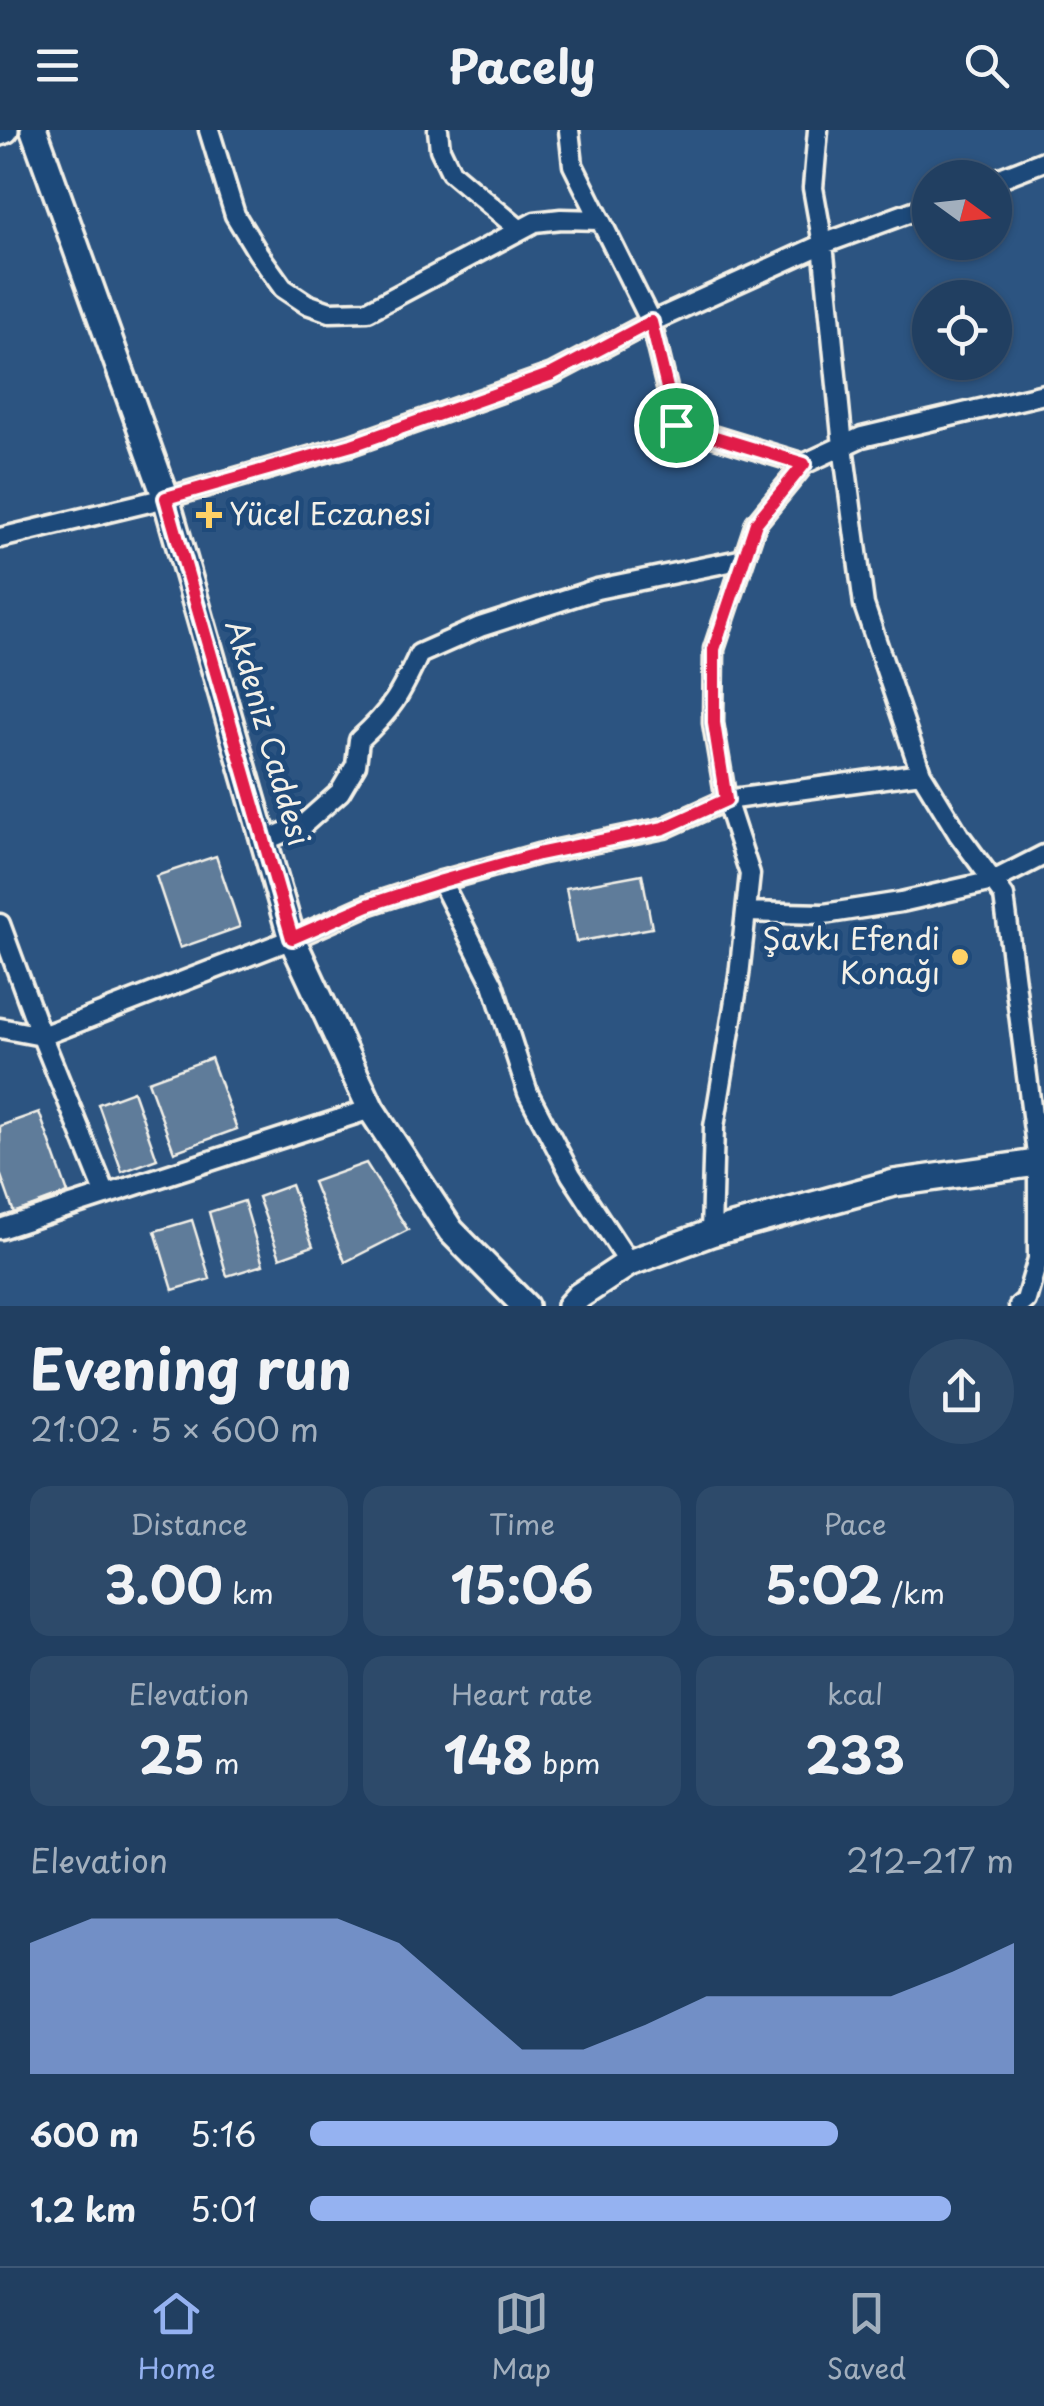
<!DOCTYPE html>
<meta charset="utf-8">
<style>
:root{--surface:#213f61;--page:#2d4a6a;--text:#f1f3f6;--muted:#a2afbd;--line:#3e5876;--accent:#95b2f1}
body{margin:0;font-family:"Playpen Sans",sans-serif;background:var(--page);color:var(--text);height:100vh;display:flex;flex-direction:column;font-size:38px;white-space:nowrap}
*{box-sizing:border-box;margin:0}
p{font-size:32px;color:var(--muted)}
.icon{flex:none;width:55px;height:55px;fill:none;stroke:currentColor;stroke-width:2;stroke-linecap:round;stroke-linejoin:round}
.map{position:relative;height:1176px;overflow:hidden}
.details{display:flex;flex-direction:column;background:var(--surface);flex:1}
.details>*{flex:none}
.needle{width:65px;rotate:105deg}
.controls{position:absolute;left:912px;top:30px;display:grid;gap:20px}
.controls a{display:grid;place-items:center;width:100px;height:100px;border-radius:50%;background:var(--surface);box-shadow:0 2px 8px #0004,0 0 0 2px var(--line);font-size:50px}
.pin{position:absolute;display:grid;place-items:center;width:85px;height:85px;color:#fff;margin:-42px;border:5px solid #fff;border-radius:50%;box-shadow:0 2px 10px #0007}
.round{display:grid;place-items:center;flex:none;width:105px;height:105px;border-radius:52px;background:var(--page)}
.head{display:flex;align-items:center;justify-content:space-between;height:170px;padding:0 30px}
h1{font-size:55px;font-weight:700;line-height:75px}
.figures{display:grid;grid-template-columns:repeat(3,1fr);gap:15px;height:170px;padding:10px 30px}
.figures div{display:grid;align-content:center;border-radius:20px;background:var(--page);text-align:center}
.figures b{font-size:50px;font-weight:700}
.figures small{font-size:28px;font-weight:400}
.figures p{font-size:28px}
.chart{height:280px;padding:20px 30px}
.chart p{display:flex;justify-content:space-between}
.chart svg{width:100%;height:180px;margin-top:10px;fill:var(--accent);opacity:.7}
ul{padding:0 30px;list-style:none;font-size:32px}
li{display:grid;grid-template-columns:160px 120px 1fr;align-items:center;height:75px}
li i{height:25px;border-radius:12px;background:var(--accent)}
header{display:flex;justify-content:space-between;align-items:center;height:130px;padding:0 30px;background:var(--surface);font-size:45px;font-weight:700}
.dock{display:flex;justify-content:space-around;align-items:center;height:140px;border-top:2px solid var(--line);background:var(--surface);font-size:28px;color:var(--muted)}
.dock a{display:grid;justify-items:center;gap:5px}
.dock .selected{color:var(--accent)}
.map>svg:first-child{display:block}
.building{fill:#5e7b9a;stroke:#f4f1e8;stroke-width:2.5}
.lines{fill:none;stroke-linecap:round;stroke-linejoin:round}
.street-casing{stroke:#f4f1e8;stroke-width:25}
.secondary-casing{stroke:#f4f1e8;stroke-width:32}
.street{stroke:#1f4a7a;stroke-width:18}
.secondary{stroke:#1f4a7a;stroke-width:25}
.route-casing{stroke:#fff;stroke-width:20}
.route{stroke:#e11d48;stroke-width:12}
.poi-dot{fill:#ffd166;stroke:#1f4a7a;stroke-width:4}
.labels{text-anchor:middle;stroke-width:10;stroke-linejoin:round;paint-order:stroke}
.poi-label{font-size:30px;fill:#f4f1e8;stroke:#1f4a7a;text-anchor:start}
.street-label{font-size:30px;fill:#f4f1e8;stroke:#1f4a7a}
</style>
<header><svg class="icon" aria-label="menu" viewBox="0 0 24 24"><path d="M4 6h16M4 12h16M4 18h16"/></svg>Pacely<svg class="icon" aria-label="search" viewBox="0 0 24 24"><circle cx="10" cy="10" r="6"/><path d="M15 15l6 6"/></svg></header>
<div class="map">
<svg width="1044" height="1176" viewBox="0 0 1044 1176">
<rect width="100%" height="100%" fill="#2c5481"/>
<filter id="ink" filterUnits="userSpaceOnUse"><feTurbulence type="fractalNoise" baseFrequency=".01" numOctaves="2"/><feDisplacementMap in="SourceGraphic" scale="20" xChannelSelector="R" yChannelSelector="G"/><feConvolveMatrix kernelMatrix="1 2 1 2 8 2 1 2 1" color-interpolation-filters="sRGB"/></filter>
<g filter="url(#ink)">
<path class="building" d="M216,726l24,71 -60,21 -24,-72z
M642,744l10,54 -76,14 -10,-54z
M211,928l26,71 -63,23 -26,-71z
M133,961l24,68 -35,13 -24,-68z
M39,982l29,81 -54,20 -14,-40v-47z
M366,1033l42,67 -63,32 -32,-80z
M291,1055l22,61 -33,12 -22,-61z
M244,1071l19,64 -36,11 -18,-64z
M192,1090l18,59 -37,11 -18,-59z"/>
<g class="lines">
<g class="street-casing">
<path id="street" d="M209,0l26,85 23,38 25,35 24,16 23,8 38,-1 167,-89 26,-3 39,1
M438,0l2,19 11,23 69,58
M569,0l4,35 78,157 25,103 128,39
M818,0l-5,58 10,56 20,202 21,159 57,168 38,62 45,61 34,266v97l-12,41 -7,6
M995,50l49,-19
M0,408l166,-40 185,-53 201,-71 99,-52 172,-78 107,-39
M264,711l40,-17 36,-32 16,-27 3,-25c33,-30 41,-45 60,-86l61,-27 117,-38 147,-30
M441,751l52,103 35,109 43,82 58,88
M746,782l78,2 77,-12 92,-21 51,-26
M0,794l36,98 70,173
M0,898l42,8 250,-97 76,-34 73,-24 97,-27 126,-26 62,-28 195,-27
M0,1099l371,-120
M711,1103l3,-106 25,-151 11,-102 -24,-74 -13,-77 1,-74 42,-126 48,-59 58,-27 182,-43"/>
</g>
<g class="secondary-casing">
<path id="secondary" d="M34,0l132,368 126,441 79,170 80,122 74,75
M0,2l5,-2
M570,1176l9,-10 50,-33 82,-30 183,-50 150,-21"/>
</g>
<use href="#street" class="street"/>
<use href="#secondary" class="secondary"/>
</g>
</g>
<g class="lines" filter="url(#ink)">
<g class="route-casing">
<path id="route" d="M651,192l25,103 128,39 -48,59 -42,126v74l12,77 -62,28 -126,26 -96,27 -74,24 -76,33 -126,-440 186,-53 200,-71z"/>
</g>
<use href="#route" class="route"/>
</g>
<g class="poi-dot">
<path d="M204 370h10v10h10v10h-10v10h-10v-10h-10v-10h10z"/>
<circle cx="960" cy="827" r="10"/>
</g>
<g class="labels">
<g class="poi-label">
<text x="229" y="395">Yücel Eczanesi</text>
<text x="940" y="820" text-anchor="end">Şavkı Efendi<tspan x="940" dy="34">Konağı</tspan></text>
</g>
<g class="street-label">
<text transform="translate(267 603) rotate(74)" y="10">Akdeniz Caddesi</text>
</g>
</g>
</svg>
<div class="controls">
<a><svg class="needle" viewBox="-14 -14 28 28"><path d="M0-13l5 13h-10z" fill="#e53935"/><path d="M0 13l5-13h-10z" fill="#a2afbd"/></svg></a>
<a><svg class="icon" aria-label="locate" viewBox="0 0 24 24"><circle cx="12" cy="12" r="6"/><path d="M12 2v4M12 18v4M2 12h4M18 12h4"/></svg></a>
</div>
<div class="pin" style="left:676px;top:295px;background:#1e9e55"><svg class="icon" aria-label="arrive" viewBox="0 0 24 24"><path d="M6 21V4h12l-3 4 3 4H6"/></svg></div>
</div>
<section class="details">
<div class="head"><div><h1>Evening run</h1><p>21:02 · 5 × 600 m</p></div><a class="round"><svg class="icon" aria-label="share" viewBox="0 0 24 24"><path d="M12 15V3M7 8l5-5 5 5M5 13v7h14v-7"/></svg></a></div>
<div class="figures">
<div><p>Distance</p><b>3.00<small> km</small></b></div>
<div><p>Time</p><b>15:06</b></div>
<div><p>Pace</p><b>5:02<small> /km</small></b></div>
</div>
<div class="figures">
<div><p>Elevation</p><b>25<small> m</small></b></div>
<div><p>Heart rate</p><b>148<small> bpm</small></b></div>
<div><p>kcal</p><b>233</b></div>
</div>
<div class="chart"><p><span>Elevation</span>212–217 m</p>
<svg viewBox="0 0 160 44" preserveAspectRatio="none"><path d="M0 44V12L10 6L20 6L30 6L40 6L50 6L60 12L70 25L80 38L90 38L100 32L110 25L120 25L130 25L140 25L150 19L160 12V44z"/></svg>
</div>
<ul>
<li><b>600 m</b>5:16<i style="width:75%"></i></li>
<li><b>1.2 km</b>5:01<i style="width:91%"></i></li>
</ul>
</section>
<nav class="dock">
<a class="selected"><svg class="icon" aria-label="home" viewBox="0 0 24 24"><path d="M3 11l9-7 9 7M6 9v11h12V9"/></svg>Home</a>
<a><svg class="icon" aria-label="map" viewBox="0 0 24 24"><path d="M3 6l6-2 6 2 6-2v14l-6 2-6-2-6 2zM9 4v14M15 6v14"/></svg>Map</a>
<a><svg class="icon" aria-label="saved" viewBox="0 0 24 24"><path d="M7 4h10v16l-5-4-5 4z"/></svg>Saved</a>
</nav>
